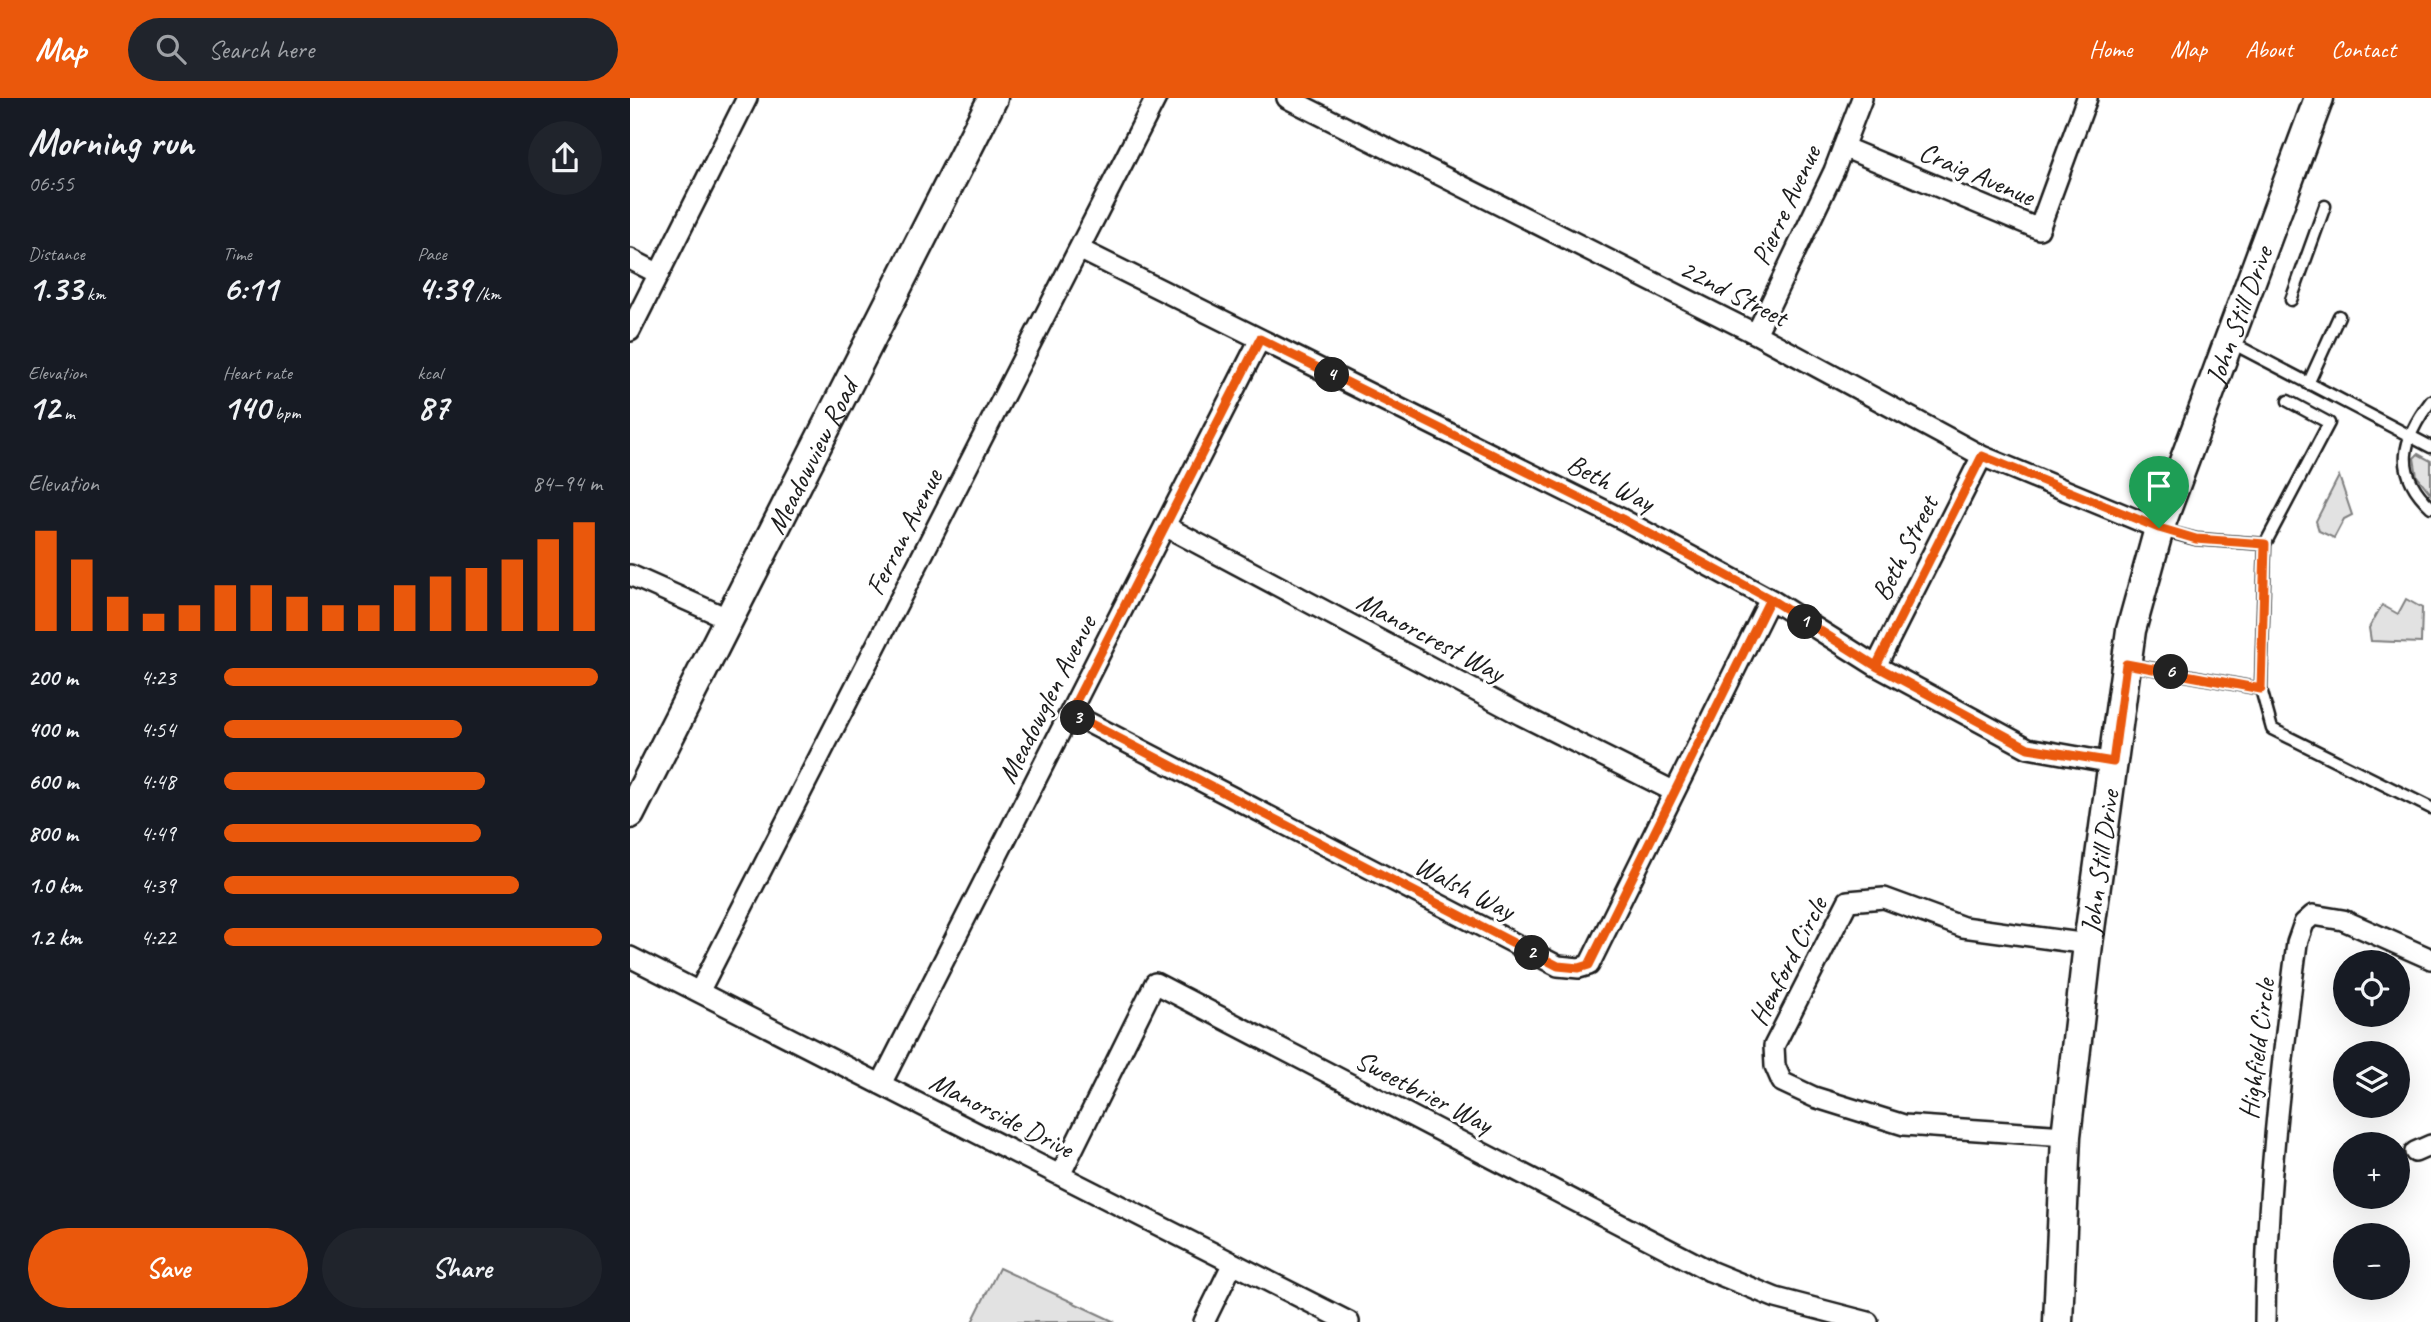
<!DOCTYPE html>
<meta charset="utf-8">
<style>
:root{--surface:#171b24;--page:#20242c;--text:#f1f3f6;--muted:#9ea1a6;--accent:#ea580c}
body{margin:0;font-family:Caveat,sans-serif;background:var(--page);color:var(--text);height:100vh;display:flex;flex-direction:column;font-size:26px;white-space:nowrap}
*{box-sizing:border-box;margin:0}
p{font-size:23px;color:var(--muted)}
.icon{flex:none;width:38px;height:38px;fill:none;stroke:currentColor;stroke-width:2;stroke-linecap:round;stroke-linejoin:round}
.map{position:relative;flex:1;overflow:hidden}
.sheet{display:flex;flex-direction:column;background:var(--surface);width:630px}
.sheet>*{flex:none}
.fabs{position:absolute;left:1703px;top:852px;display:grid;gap:14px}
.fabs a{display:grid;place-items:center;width:77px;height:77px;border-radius:50%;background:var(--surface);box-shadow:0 7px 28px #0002;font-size:35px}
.pin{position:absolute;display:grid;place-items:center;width:60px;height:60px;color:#fff;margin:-72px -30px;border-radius:50% 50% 50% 0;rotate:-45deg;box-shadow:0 0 7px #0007}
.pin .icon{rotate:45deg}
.km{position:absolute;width:35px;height:35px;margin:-18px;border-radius:50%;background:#222;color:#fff;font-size:19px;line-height:35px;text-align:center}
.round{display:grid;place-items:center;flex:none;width:74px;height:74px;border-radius:37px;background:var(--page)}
.summary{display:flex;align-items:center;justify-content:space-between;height:119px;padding:0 28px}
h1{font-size:38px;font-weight:700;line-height:52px}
.figures{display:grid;grid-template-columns:repeat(3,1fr);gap:10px;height:119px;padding:7px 28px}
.figures div{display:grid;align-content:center}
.figures b{font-size:35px;font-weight:700}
.figures small{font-size:19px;font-weight:400}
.figures p{font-size:19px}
.chart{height:196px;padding:14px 28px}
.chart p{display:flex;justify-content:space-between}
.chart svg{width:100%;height:126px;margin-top:7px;stroke:var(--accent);stroke-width:6}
.button{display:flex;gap:14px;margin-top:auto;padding:14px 28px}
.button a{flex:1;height:80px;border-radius:42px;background:var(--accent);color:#fff;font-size:28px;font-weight:700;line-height:80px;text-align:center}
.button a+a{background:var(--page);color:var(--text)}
ul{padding:0 28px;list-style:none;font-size:23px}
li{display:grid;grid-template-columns:112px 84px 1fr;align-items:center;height:52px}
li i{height:18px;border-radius:9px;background:var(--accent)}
header{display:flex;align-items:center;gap:42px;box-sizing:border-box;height:98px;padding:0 35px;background:var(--accent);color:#fff}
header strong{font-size:33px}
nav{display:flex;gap:38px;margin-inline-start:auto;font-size:24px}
.search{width:490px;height:63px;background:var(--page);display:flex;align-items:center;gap:18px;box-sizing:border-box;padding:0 24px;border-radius:38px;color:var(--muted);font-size:26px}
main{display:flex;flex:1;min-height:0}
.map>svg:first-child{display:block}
.green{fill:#e2e2e2;stroke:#7f7f7f;stroke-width:2}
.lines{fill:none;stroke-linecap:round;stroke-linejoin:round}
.lane-casing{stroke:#1c1c1c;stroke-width:15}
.street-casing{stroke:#1c1c1c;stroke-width:24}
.secondary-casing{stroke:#1c1c1c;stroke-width:33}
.lane{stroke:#fff;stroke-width:10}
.street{stroke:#fff;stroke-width:19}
.secondary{stroke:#fff;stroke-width:28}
.route-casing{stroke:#fff;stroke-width:14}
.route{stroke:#ea580c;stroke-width:9}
.labels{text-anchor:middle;stroke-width:6;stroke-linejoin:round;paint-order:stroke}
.street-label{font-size:28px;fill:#1c1c1c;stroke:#fff}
</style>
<header>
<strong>Map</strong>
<div class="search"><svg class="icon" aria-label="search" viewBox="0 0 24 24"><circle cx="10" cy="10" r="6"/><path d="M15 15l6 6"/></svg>Search here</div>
<nav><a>Home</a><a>Map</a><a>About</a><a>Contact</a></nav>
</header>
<main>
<section class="sheet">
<div class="summary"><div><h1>Morning run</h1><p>06:55</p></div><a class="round"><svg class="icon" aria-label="share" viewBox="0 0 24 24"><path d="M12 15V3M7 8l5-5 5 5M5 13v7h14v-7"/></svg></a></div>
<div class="figures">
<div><p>Distance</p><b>1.33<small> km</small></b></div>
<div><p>Time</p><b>6:11</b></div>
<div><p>Pace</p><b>4:39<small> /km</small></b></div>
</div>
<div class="figures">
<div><p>Elevation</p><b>12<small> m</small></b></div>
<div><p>Heart rate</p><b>140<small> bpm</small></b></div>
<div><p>kcal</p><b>87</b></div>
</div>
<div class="chart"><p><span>Elevation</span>84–94 m</p>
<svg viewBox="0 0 160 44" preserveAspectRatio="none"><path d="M5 44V9M15 44V19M25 44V32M35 44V38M45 44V35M55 44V28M65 44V28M75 44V32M85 44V35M95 44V35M105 44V28M115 44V25M125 44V22M135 44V19M145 44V12M155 44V6"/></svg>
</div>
<ul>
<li><b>200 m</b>4:23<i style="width:99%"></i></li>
<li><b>400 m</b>4:54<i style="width:63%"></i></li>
<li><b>600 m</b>4:48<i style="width:69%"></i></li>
<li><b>800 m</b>4:49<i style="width:68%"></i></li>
<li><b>1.0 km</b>4:39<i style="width:78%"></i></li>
<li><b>1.2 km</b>4:22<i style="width:100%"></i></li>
</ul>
<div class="button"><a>Save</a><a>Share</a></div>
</section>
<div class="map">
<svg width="1801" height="1224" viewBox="0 0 1801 1224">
<rect width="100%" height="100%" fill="#fff"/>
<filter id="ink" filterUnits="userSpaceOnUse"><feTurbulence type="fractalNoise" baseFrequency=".0143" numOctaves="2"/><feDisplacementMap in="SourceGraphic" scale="14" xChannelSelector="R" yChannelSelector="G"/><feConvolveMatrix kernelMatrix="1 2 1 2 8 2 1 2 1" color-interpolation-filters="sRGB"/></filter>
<g filter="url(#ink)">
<path class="green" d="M1788,356l13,7v33l-14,-18 -3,-18z
M1709,378l13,39 -8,4 -10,19 -15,-7 -3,-10z
M1776,501l16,9 -1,35 -50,-2 -2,-13 13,-23 16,9z
M369,1170l116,54h-143z"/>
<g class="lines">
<g class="lane-casing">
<path id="lane" d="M1661,202l34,-94
M1602,245l199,104
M1678,286l31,-68
M1658,303l41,22 -64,121 -4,145 11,40 159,79
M1801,303c-29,38 -38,71 0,106
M1532,432l34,9 69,5
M1497,566l134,25"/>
</g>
<g class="street-casing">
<path id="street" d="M657,0l469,236 226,122 177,73
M1213,49l196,82 48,-131
M449,151l543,270 148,80 106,67 152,82 85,15
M0,161l29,15
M0,233l117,-233
M1126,236l78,-163 28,-73
M535,428l356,189 152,76
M0,477l99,44
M1246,568l106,-210
M440,615l488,253 21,2 10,-3 181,-366
M0,859l719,365
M69,894l457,-894
M251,986l379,-745
M1436,1038l-162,-11 -90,-28 -32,-15 -7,-16 -1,-20 74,-145 36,-3 79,29 125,17
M1785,1054l16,-7
M430,1077l95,-192 555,288 66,27 92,24
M574,1224l29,-59
M1635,1224c1,-127 16,-253 32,-379l7,-20 9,-8 30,5 88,39"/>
</g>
<g class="secondary-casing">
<g id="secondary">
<path id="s1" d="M0,716l363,-716"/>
<path id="s2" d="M1428,1224l8,-186 22,-192 43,-314 28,-101 160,-431"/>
</g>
</g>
<use href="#lane" class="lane"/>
<use href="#street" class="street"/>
<use href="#secondary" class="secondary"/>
</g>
</g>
<g class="lines" filter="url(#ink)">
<g class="route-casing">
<path id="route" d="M1529,430l-177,-72 -106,210 -106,-67 -181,366 -10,3 -21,-2 -488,-253 190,-374 362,180 148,80 106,67 152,82 85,14 13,-98 135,25 4,-145 -69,-5 -37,-11"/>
</g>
<use href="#route" class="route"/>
</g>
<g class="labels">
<g class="street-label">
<text transform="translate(1347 75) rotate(23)" y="10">Craig Avenue</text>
<text transform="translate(1155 107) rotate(-65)" y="10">Pierre Avenue</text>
<text transform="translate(1104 194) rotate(27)" y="10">22nd Street</text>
<text dy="10" stroke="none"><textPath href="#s2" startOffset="1029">John Still Drive</textPath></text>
<text dy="10" stroke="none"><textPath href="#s1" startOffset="401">Meadowview Road</textPath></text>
<text transform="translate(981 384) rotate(27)" y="10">Beth Way</text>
<text transform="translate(273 434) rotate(-63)" y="10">Ferran Avenue</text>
<text transform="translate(1274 450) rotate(-63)" y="10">Beth Street</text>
<text transform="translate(801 538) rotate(28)" y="10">Manorcrest Way</text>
<text transform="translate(416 601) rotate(-63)" y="10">Meadowglen Avenue</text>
<text dy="10" stroke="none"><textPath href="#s2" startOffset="462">John Still Drive</textPath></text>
<text transform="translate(835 789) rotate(27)" y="10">Walsh Way</text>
<text transform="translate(1157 863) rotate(-63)" y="10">Hemford Circle</text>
<text transform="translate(1626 951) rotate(-83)" y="10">Highfield Circle</text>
<text transform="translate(794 993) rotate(27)" y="10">Sweetbrier Way</text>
<text transform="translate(372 1016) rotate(27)" y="10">Manorside Drive</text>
</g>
</g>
</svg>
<div class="fabs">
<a><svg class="icon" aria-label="locate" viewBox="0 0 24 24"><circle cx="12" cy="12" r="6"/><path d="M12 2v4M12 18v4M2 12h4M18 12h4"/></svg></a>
<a><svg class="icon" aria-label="layers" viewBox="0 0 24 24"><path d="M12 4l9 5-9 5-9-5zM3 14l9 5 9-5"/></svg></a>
<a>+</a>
<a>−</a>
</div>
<div class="pin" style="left:1529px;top:430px;background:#1e9e55"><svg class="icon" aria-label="arrive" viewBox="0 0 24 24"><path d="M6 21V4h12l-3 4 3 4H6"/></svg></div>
<b class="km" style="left:1175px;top:524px">1</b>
<b class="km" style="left:902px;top:855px">2</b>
<b class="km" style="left:448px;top:620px">3</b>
<b class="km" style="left:702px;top:277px">4</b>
<b class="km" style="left:1541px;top:574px">6</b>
</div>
</main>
